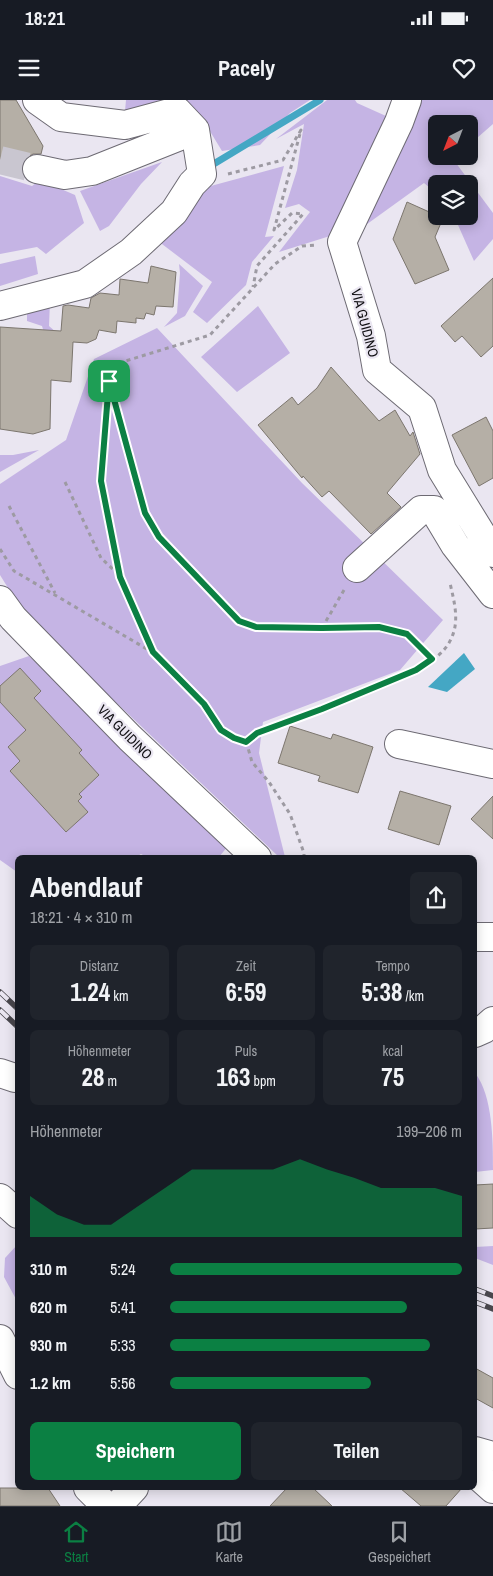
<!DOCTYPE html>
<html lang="de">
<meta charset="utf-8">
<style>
:root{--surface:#171b24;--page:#20242c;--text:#f1f3f6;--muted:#9ea1a6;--line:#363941;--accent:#0b8043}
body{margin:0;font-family:"Archivo Narrow",sans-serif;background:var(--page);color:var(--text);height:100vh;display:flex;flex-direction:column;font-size:19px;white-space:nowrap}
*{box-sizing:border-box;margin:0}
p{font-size:16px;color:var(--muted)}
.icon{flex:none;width:28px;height:28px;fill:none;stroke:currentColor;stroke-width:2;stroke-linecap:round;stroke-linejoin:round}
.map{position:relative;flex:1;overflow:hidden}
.drawer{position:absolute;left:15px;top:755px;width:462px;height:635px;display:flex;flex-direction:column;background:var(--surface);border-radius:8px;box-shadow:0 2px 12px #0003}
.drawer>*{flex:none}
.needle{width:32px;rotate:222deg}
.fabs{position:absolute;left:428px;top:15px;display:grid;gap:10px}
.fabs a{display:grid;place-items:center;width:50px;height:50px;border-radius:8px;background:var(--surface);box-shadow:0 2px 12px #0003;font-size:25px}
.pin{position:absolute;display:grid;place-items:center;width:42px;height:42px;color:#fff;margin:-21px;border-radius:10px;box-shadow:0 2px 8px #0006}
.round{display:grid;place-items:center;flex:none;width:52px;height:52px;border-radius:8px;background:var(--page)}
.summary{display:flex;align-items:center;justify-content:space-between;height:85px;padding:0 15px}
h1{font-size:28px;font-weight:700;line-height:38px}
.metrics{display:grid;grid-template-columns:repeat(3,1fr);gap:8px;height:85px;padding:5px 15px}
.metrics div{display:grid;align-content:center;border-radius:8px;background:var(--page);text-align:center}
.metrics b{font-size:25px;font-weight:700}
.metrics small{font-size:14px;font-weight:400}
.metrics p{font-size:14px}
.chart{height:140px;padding:10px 15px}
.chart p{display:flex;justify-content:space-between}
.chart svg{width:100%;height:90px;margin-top:5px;fill:var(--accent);opacity:.7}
.button{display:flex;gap:10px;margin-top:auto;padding:10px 15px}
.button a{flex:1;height:58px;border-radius:8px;background:var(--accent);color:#fff;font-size:20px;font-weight:700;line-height:58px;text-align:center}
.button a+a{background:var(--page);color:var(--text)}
ul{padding:0 15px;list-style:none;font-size:16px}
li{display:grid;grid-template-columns:80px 60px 1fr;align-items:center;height:38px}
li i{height:12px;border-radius:6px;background:var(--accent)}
.status{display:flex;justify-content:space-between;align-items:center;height:35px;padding:0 25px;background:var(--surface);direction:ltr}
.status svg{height:14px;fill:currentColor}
header{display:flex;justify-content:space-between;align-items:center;height:65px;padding:0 15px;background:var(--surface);font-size:22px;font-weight:700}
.dock{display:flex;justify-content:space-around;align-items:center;height:70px;border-top:1px solid var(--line);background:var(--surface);font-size:14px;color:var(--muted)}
.dock a{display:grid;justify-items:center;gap:2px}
.dock .on{color:var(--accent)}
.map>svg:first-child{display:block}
.green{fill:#c5b4e4}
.water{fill:#44a7c4}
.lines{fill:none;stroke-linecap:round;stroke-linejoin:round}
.stream{stroke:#44a7c4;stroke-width:7}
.building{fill:#b5afa6;stroke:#7c766e}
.minor-tunnel{stroke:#c9c6d0;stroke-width:28;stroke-dasharray:28 14;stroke-linecap:butt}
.minor-casing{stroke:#6d6a73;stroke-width:30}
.path{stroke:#9d9aa2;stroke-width:3;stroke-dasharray:4 4;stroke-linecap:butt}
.minor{stroke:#fff;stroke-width:28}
.rail-casing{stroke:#49474d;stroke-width:5.5}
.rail{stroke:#eae6f1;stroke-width:4;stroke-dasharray:11;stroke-linecap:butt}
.route-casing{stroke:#fff;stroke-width:10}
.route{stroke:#0b8043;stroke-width:6}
.labels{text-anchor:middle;stroke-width:4.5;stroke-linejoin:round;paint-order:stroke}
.street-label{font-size:14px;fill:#100f13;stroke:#eae6f1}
</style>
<div class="status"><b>18:21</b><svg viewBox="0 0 49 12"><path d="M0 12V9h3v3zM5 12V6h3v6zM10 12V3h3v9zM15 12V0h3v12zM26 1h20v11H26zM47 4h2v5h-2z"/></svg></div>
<header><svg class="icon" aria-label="menu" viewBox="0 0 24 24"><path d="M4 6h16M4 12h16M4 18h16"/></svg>Pacely<svg class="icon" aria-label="heart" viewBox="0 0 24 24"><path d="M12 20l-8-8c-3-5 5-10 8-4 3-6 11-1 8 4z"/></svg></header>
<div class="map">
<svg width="493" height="1406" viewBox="0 0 493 1406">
<rect width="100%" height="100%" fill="#eae6f1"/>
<path class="green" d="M126,0h184l-20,13 -30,32 -38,6 -14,-23 -83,-17z
M327,0h28l2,3 29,13 -56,120 -51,16 31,-40 -11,-8 -14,4 12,-38 7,-46 -28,15z
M419,0h74v24l-24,21v-21h-33v32h20l-3,3 40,54v26l-19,22 -20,-45h15v-32h-33v9l-12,-10 -61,44z
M162,62l-21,22 -32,42 -9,5 -20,-40z
M284,66l-19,71 9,-1 -22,26 -6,23 -39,38 -14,-11 19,-30 -54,-41 38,-51z
M0,76l32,10 8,-6 35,15 9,28 -38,31 -9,-7 -37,7z
M35,156l3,18 -38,12v-22z
M179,164l24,22 -18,30 -21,11 13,-14 3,-40z
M50,201l-1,25 8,7 -12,3 -3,-10 -15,-5v-13z
M258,206l32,47 -53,39 -36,-35z
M157,228l145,155 141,137 -43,50 -137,52 -4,31 26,104h-6l-253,-240 -26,-42v-91l66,-44 28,-81z
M39,350l-39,22v-17h13z
M29,556l149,141 50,49 -9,11h-72l-6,-3 -7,4h-116l-1,14 -17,-12v-194z
M475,973c18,23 18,68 18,97l-18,2z
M17,1145v56l-13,-24 1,-19z
M493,1146v19l-18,-7v-11z"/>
<path class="water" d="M464,553l11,16 -28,23 -19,-5z"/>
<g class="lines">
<path class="stream" d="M212,65l108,-65"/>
</g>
<path class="building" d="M0,0h16l27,46 -2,8h-8l-8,5 -3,6v6l-22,-6z
M407,102l29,13v1l7,2 -8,19 14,33 -34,14 -22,-45z
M151,166l25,6 -3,35 -17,-1 -2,9 -8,-2 -2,6 -8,-1v5l-19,-2 -1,12 -17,-3 -3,9 -9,4 -14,-1 -2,40 -20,-2 -1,49 -17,5 -33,-5v-102l61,4 2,-25 5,-1 21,3 2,-10 9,-5 19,2 1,-16 28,4z
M493,178v68l-12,11 -19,-21 -7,6 -14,-16z
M331,267l48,54 16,-11 15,26 3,-4 7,22 -33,39 14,14 -30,27 -42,-43 -7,6 -19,-21 -1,2 -44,-53 34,-28 6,8 19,-17z
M486,317l7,14v47l-14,8 -27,-51z
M20,568l21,23 -7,7 48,52 -3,3 20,22 -20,19 3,3 -4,4 10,11 -22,20 -56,-61 10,-10 -12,-14 18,-17 -26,-28v-16z
M290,626l41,13 2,-5 40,13 -15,46 -40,-12 2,-5 -42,-13z
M400,691l51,15 -12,39 -51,-16z
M493,696v43l-22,-20z
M493,1084v44l-18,1v-44z
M475,1268l18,10v30l-18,-10z
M0,1388h48l12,18h-60z
M287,1388h26l19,18h-62z
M400,1388h62l-16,18h-25z"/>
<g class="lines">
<path class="minor-tunnel" d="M0,60l37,9"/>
<g class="minor-casing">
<path id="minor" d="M407,0l-8,22 -57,120 29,94 6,34 45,38 20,62 51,83
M37,69l28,6 27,-4 103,-41
M0,206l85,-22 46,-32 43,-40 18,-28 10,-10 -7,-44 -18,-19 -52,14 -64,-8 -24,-17
M357,468l64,-58h13l21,35 38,49
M0,500l13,18 117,120 127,120
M399,644l94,20
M475,837h18
M475,933l9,-4 9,-8
M0,973l15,5
M0,1098l18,16
M0,1239l18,36
M475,1351l18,5
M475,1373l18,16
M88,1388l18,18
M117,1406l17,-18"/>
</g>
<path class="path" d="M228,74l55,-14 18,-30 -27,100 18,-17 11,1 -46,52 -4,21
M110,284l35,129 14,24 80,84 17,6 66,1 57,-1 28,7 25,25
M65,382l36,76 19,18
M9,406l46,87
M0,449l14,22 138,81
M322,528l22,-38
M246,641l-12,-3 -13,-8 -18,-26 -50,-52 -33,-75 -19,-96 8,-100 10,-18 91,-28 65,-71 27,-18 15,-1
M304,758v-5l-14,-39 -21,-32 -17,-20 -6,-21c17,-12 39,-18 59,-25 21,-8 42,-17 63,-26 26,-11 71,-24 83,-51 9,-18 3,-38 -1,-56"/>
<use href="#minor" class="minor"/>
<g class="rail-casing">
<path id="rail" d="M0,892l18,17
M0,910l18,17
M475,1189l18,7
M475,1202l18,7"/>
</g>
<use href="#rail" class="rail"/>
</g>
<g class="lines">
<g class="route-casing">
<path id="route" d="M109,281l36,132 14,24 80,84 17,6 66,1 57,-1 28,7 25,25 -16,11 -94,39 -65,24 -11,9 -12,-4 -13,-8 -17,-26 -51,-52 -33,-75 -19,-96z"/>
</g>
<use href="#route" class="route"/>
</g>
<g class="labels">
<g class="street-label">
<text transform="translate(365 223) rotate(75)" y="5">VIA GUIDINO</text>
<text transform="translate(125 632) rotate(45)" y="5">VIA GUIDINO</text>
</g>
</g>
</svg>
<div class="fabs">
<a><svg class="needle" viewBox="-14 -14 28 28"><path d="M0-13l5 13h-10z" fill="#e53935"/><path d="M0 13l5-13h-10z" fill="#9ea1a6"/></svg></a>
<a><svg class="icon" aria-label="layers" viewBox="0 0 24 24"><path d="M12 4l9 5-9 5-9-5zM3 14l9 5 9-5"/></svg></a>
</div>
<div class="pin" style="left:109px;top:281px;background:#1e9e55"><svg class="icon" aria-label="arrive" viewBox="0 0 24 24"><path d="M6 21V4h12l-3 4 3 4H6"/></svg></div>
<section class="drawer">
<div class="summary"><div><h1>Abendlauf</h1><p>18:21 · 4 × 310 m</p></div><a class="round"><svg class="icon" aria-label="share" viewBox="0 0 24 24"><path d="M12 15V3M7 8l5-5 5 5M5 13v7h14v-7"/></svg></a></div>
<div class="metrics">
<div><p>Distanz</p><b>1.24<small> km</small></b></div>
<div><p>Zeit</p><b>6:59</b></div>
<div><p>Tempo</p><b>5:38<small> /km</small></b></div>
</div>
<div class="metrics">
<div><p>Höhenmeter</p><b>28<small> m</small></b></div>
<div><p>Puls</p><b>163<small> bpm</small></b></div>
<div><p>kcal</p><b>75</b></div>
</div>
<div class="chart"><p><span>Höhenmeter</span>199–206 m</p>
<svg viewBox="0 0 160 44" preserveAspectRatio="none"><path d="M0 44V24L10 33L20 38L30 38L40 29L50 20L60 11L70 11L80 11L90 11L100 6L110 11L120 15L130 20L140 20L150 20L160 24V44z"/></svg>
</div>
<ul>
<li><b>310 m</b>5:24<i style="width:100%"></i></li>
<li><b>620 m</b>5:41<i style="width:81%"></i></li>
<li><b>930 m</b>5:33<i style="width:89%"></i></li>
<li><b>1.2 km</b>5:56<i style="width:69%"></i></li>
</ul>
<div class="button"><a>Speichern</a><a>Teilen</a></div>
</section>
</div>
<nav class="dock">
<a class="on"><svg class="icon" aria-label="home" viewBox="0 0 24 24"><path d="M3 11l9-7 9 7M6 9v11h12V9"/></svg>Start</a>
<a><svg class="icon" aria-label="map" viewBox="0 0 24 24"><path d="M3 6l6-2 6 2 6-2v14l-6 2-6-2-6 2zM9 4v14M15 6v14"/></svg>Karte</a>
<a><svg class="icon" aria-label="saved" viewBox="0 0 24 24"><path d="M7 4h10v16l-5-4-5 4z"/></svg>Gespeichert</a>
</nav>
